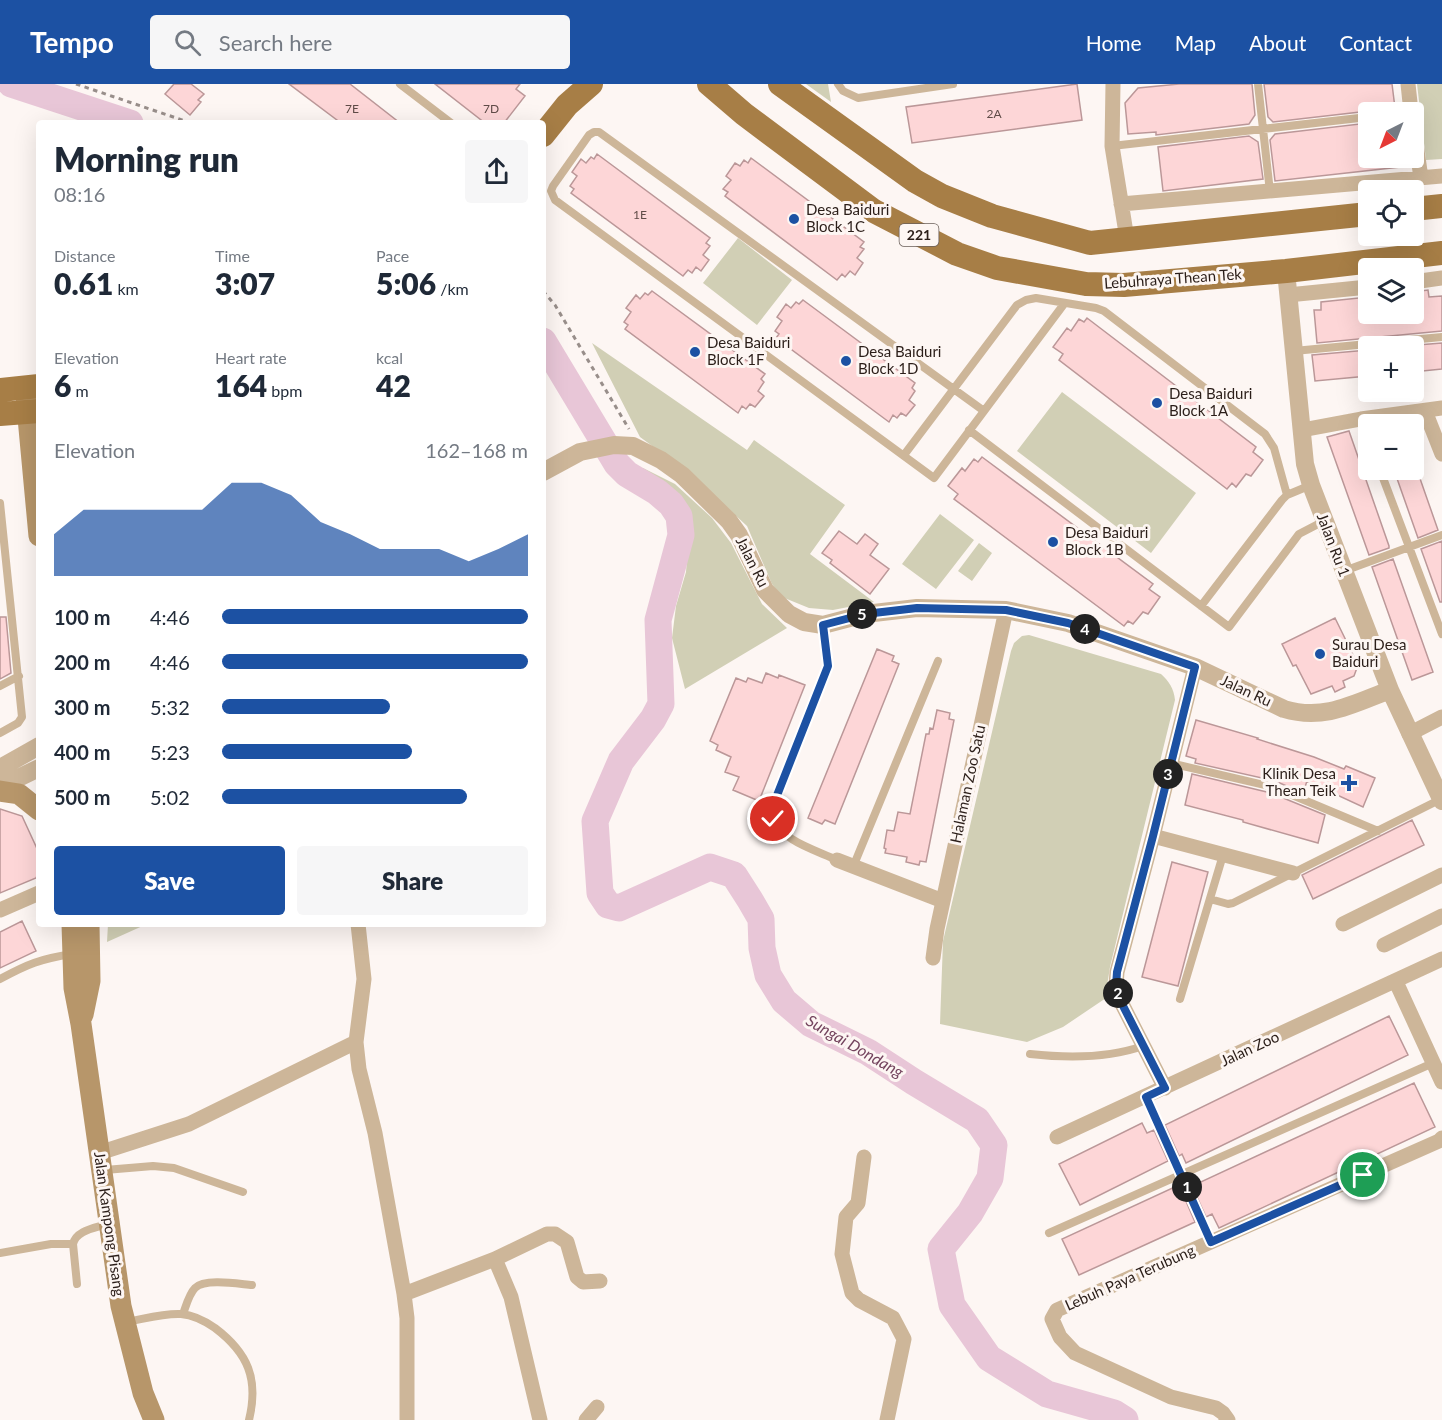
<!DOCTYPE html>
<meta charset="utf-8">
<style>
:root{--surface:#fff;--page:#f6f6f7;--text:#1f2937;--muted:#747a83;--accent:#1c51a3}
body{margin:0;font-family:Lato,sans-serif;background:var(--page);color:var(--text);height:100vh;display:flex;flex-direction:column;font-size:22px;white-space:nowrap}
*{box-sizing:border-box;margin:0}
p{font-size:20px;color:var(--muted)}
.icon{flex:none;width:33px;height:33px;fill:none;stroke:currentColor;stroke-width:2;stroke-linecap:round;stroke-linejoin:round}
.map{position:relative;flex:1;overflow:hidden}
.details{position:absolute;left:36px;top:36px;width:510px;height:807px;display:flex;flex-direction:column;background:var(--surface);border-radius:6px;box-shadow:0 6px 24px #0002}
.details>*{flex:none}
.needle{width:39px;rotate:222deg}
.buttons{position:absolute;left:1358px;top:18px;display:grid;gap:12px}
.buttons a{display:grid;place-items:center;width:66px;height:66px;border-radius:6px;background:var(--surface);box-shadow:0 6px 24px #0002;font-size:30px}
.pin{position:absolute;display:grid;place-items:center;width:51px;height:51px;color:#fff;margin:-26px;border:3px solid #fff;border-radius:50%;box-shadow:0 2px 6px #0007}
.km{position:absolute;width:30px;height:30px;margin:-15px;border-radius:50%;background:#222;color:#fff;font-size:16px;line-height:30px;text-align:center}
.round{display:grid;place-items:center;flex:none;width:63px;height:63px;border-radius:6px;background:var(--page)}
.summary{display:flex;align-items:center;justify-content:space-between;height:102px;padding:0 18px}
h1{font-size:33px;font-weight:800;line-height:45px}
.figures{display:grid;grid-template-columns:repeat(3,1fr);gap:9px;height:102px;padding:6px 18px}
.figures div{display:grid;align-content:center}
.figures b{font-size:30px;font-weight:800}
.figures small{font-size:16px;font-weight:400}
.figures p{font-size:16px}
.chart{height:168px;padding:12px 18px}
.chart p{display:flex;justify-content:space-between}
.chart svg{width:100%;height:108px;margin-top:6px;fill:var(--accent);opacity:.7}
.button{display:flex;gap:12px;margin-top:auto;padding:12px 18px}
.button a{flex:1;height:69px;border-radius:6px;background:var(--accent);color:#fff;font-size:24px;font-weight:800;line-height:69px;text-align:center}
.button a+a{background:var(--page);color:var(--text)}
ul{padding:0 18px;list-style:none;font-size:20px}
li{display:grid;grid-template-columns:96px 72px 1fr;align-items:center;height:45px}
li i{height:15px;border-radius:8px;background:var(--accent)}
header{display:flex;align-items:center;gap:36px;box-sizing:border-box;height:84px;padding:0 30px;background:var(--accent);color:#fff}
header strong{font-size:28px}
nav{display:flex;gap:33px;margin-inline-start:auto;font-size:21px}
.search{width:420px;height:54px;background:var(--page);display:flex;align-items:center;gap:15px;box-sizing:border-box;padding:0 21px;border-radius:6px;color:var(--muted);font-size:22px}
.map>svg:first-child{display:block}
.green{fill:#d1cfb5}
.lines{fill:none;stroke-linecap:round;stroke-linejoin:round}
.river{stroke:#e8c6d7;stroke-width:27}
.building{fill:#fdd6d7;stroke:#bb9798;stroke-width:1.5}
.path{stroke:#988e8a;stroke-width:3;stroke-dasharray:4.5 4.5;stroke-linecap:butt}
.service{stroke:#cdb699;stroke-width:8}
.minor{stroke:#cdb699;stroke-width:15}
.tertiary{stroke:#cdb699;stroke-width:18}
.secondary{stroke:#b7966a;stroke-width:21}
.primary{stroke:#a77e46;stroke-width:24}
.route-casing{stroke:#fff;stroke-width:12}
.route{stroke:#1c51a3;stroke-width:8}
.poi-dot{fill:#1c51a3;stroke:#fdf6f3;stroke-width:2}
.labels{text-anchor:middle;stroke-width:6;stroke-linejoin:round;paint-order:stroke}
.number-label{font-size:12px;fill:#604c48}
.shield{fill:#fdf6f3;stroke:#6a5f5a;stroke-width:1.5}
.shield-label{font-size:14px;font-weight:bold;fill:#2b1e19}
.poi-label{font-size:15px;fill:#2b1e19;stroke:#fdf6f3;text-anchor:start}
.street-label{font-size:15px;fill:#2b1e19;stroke:#fdf6f3}
.water-label{font-size:16px;font-style:italic;fill:#74445e;stroke:#fdf6f3}
</style>
<header>
<strong>Tempo</strong>
<div class="search"><svg class="icon" aria-label="search" viewBox="0 0 24 24"><circle cx="10" cy="10" r="6"/><path d="M15 15l6 6"/></svg>Search here</div>
<nav><a>Home</a><a>Map</a><a>About</a><a>Contact</a></nav>
</header>
<div class="map">
<svg width="1442" height="1336" viewBox="0 0 1442 1336">
<rect width="100%" height="100%" fill="#fdf6f3"/>
<path class="green" d="M806,0h22l3,18z
M1417,0h25v75l-16,1z
M738,154l54,42 -35,45 -54,-42z
M592,259l155,107 7,-10 91,65 -35,49 64,48 -41,8 -24,-2 -27,-11 -10,-13 -25,-58 -54,-50 -53,-39z
M1062,308l134,101 -45,60 -134,-102z
M643,384l32,16 37,34 19,25 31,61 25,24 -102,61 -13,-51 4,-32 10,-34 4,-51 -4,-13 -24,-18 -33,-18z
M940,430l34,26 -38,49 -34,-25z
M979,459l13,10 -20,28 -14,-10z
M1029,551l132,39c8,7 13,15 14,26l-65,267 -3,19 2,10 -46,31 -36,15 -87,-18 3,-83 68,-290 3,-8 8,-7z
M108,840h39l-40,18z"/>
<g class="lines">
<path class="river" d="M11,0l119,39
M543,257l74,123 10,10 30,18 14,12 8,12 2,19 -23,85 3,84 -8,15 -32,42 -26,60 5,72 8,12 11,3 91,-41 24,8 16,25 11,19 1,29 6,27 16,26 27,23 57,28 46,30 63,38 17,25 -4,33 -20,35 -29,36 11,56 37,53 58,36 67,19 11,7"/>
</g>
<path class="building" d="M174,0h17l13,10 -6,6 3,2 -11,13 -25,-21z
M289,0h61l50,39h-59z
M435,0h85l-4,5 9,7 -21,27h-19z
M1077,0l5,36 -170,23 -6,-36z
M1179,0h73l3,31 -6,9 -93,11v-3l-28,2 -3,-31 13,-15z
M1264,0h128l3,24 -122,14 -5,-5z
M1368,39v35h40l1,8 -134,15 -5,-41 5,-6z
M1249,52l9,6 5,37 -100,12 -5,-44z
M597,70l113,84 -4,5 4,3 -7,9 6,5 -8,11 -5,-4 -4,6 -4,-3 -5,6 -112,-83 3,-4 -4,-3 7,-10 -5,-4 9,-13 5,4 5,-6 3,2z
M751,74l113,84 -4,5 4,2 -7,9 6,5 -8,12 -5,-4 -5,6 -3,-3 -5,6 -112,-84 3,-4 -5,-3 8,-9 -5,-4 9,-13 5,3 4,-6 4,3z
M1428,206l1,7 13,-1v35l-125,12 -3,-33h7v-8l47,-5v17h45v-22z
M652,207l113,83 -4,5 3,3 -6,9 6,5 -9,11 -5,-3 -4,5 -4,-3 -4,7 -113,-84 3,-4 -4,-3 7,-10 -5,-4 10,-13 4,4 5,-6 3,2z
M803,216l112,83 -3,5 3,3 -6,9 6,5 -9,11 -5,-3 -4,5 -4,-3 -4,7 -113,-84 3,-4 -4,-3 7,-10 -5,-4 9,-13 5,4 5,-6 3,2z
M1087,234l169,129 -3,5 10,8 -12,16 -5,-2 -10,13 -4,-4 -5,6 -168,-129 4,-6 -10,-7 14,-19 4,3 8,-12 5,3z
M1442,259v26l-29,3v-26h-8z
M1368,266v26l-53,5 -3,-26z
M1349,347l40,115v2l-20,7 -42,-118z
M982,373l171,127 -4,5 11,8 -12,17 -5,-2 -10,12 -5,-3 -4,5 -170,-127 4,-5 -10,-8 14,-18 3,3 9,-12 4,3z
M1394,386h23l21,60 -20,8z
M839,447l18,13 8,-10 13,10 -8,11 19,14 -19,25 -40,-31 2,-3 -10,-7z
M1442,457v61h-2l-19,-53z
M1393,475l40,113 -21,8 -40,-113z
M0,533h6l5,56 -11,6z
M1335,534l23,47 -4,11 -11,5 2,6 -10,5 -3,-6 -21,8 -15,-29 -3,1 -11,-22z
M877,565l17,7 -2,5 7,3 -64,160 -10,-4 -3,4 -14,-6z
M766,589l12,5 1,-3 26,10 -46,116 -26,-11 6,-13 -14,-5 6,-15 -15,-7 2,-5 -8,-4 26,-63 10,4 2,-4 14,5z
M937,626l13,3 -1,6 5,1 -28,142 -6,-1 -1,4 -13,-3 1,-5 -22,-4 1,-4 -2,-1 3,-18 7,1 4,-19 12,2 16,-80h3l1,-6 3,1z
M1196,636l62,18 -1,1 57,18 30,12 2,-3 29,12 -12,29 -56,-26 -4,12 -28,-12 -80,-18 1,-4 -10,-3z
M1192,690l79,19 54,22 -7,28 -75,-21v-2l-58,-15z
M0,725l22,7 17,37v18l-3,7 -36,15z
M1412,736l12,25 -111,54 -11,-24z
M1172,778l36,10 -30,114 -36,-9z
M22,837l14,30 -36,17v-36z
M1389,932l19,39 -222,108 -4,-9 -3,2 -14,-31z
M1414,999l21,44 -216,101 -7,-14 -6,3 -14,-31z
M1142,1039l5,10 7,-3 14,31 -88,44 -21,-41z
M1179,1101l16,37 -116,53 -17,-36z"/>
<g class="lines">
<path class="path" d="M76,0l115,39
M543,207l12,14 74,124"/>
<path class="service" d="M400,0l51,39
M838,0l5,7 15,7 95,-14
M1258,0l12,108
M1112,62l256,-29
M1294,267l148,-14
M984,327l-385,-279h-5l-5,3 -36,51 -2,5 4,9 379,278 130,-174
M1361,335l7,17
M969,346l260,197 70,-93 25,-13
M904,371l113,-150 9,-5 10,-2 60,10 8,3 161,123 9,14 13,47
M1380,386l62,164
M0,419l22,214 -4,6 -18,10
M1344,487l98,-36
M1201,522l81,-106 5,-5 24,-10
M823,541l5,40 -57,149c9,27 42,35 66,46
M0,602l19,-10
M1170,679l103,24 105,44
M853,783l85,-206
M1210,815l18,5 5,-1 208,-104
M0,895c28,-15 40,-20 72,-25
M1180,915l43,-144
M1030,970c36,4 79,4 113,-8
M1146,1013l65,145
M105,1086l48,-4 21,2 69,24
M1049,1149l384,-170
M0,1169l51,-9h22
M77,1200l-4,-40c3,-14 23,-16 34,-20
M183,1230c3,-8 6,-20 12,-26 10,-10 44,-4 57,-3
M126,1238c18,-3 37,-9 55,-8 12,1 24,7 34,14 33,25 44,51 34,92"/>
<path class="minor" d="M1113,0l-1,62 15,93
M1408,0l3,28
M1413,39l8,55
M1121,120l321,-28
M1413,198l29,-4
M1288,211l80,-8
M1425,327l17,43
M1302,346l59,-11 81,-11
M1409,650l33,-17
M1153,752l140,37
M837,776l106,41
M0,826l39,-17
M358,840l6,55 -8,63 3,27 16,64 29,161 3,24v102
M1343,840l99,-49
M1384,861l58,-29
M933,874l4,-29 69,-319
M1396,898l46,100
M1165,1004l-45,-88 -4,-14 1,-14 36,-136 42,-169
M1057,1053l385,-178
M99,1069l90,-29 167,-82
M864,1073l-6,46 -12,14 -4,37 10,39 7,7 34,18 11,21 -17,81
M495,1175l16,38 29,123
M404,1210l91,-35 52,-25h8l12,8 10,35 6,5 17,-1
M586,1336l11,-13
M1228,1336l-5,-7 -7,-5 -45,-11 -96,-44 -15,-16 -8,-18 5,-9 382,-169 3,-3"/>
<path class="tertiary" d="M1286,187l19,193 6,21 79,205 52,111
M543,388l37,-20 34,-7 19,1 28,14 21,15 47,46 10,14 26,55 24,24 15,8 19,3 42,-11 52,-6 89,2 62,13 127,44 89,42c40,12 69,-5 106,-19
M0,684l39,-22
M0,703l39,-19"/>
<path class="secondary" d="M26,312l13,140
M0,707l19,3 20,16
M72,840l2,64 7,36 40,282 22,87 11,27
M83,931l7,-34 -1,-57"/>
<path class="primary" d="M709,0l35,30 130,97 83,43 40,14 89,16 38,1 162,-14 156,-18
M780,0l135,97 27,15 50,20 98,27 278,-29
M543,51l24,-30 24,-21
M1413,125l29,-3
M0,306l39,-4
M0,330l39,-3"/>
</g>
<g class="lines">
<g class="route-casing">
<path id="route" d="M773,735l-2,-5 1,-6 56,-142 -5,-41 42,-11 52,-6 89,2 62,13 127,44 -42,169 -36,136 -1,14 4,14 45,88 -19,9 65,145 152,-67"/>
</g>
<use href="#route" class="route"/>
</g>
<g class="poi-dot">
<circle cx="794" cy="135" r="6"/>
<circle cx="695" cy="268" r="6"/>
<circle cx="846" cy="277" r="6"/>
<circle cx="1157" cy="319" r="6"/>
<circle cx="1053" cy="458" r="6"/>
<circle cx="1320" cy="570" r="6"/>
<path d="M1346 690h6v6h6v6h-6v6h-6v-6h-6v-6h6z"/>
</g>
<g class="labels">
<g class="number-label">
<text x="352" y="29">7E</text>
<text x="491" y="29">7D</text>
<text x="994" y="34">2A</text>
<text x="640" y="135">1E</text>
</g>
<rect class="shield" x="899.5" y="140" width="39" height="22" rx="4.5"/>
<g class="shield-label">
<text x="919" y="156">221</text>
</g>
<g class="poi-label">
<text x="806" y="131">Desa Baiduri<tspan x="806" dy="17">Block 1C</tspan></text>
<text x="707" y="264">Desa Baiduri<tspan x="707" dy="17">Block 1F</tspan></text>
<text x="858" y="273">Desa Baiduri<tspan x="858" dy="17">Block 1D</tspan></text>
<text x="1169" y="315">Desa Baiduri<tspan x="1169" dy="17">Block 1A</tspan></text>
<text x="1065" y="454">Desa Baiduri<tspan x="1065" dy="17">Block 1B</tspan></text>
<text x="1332" y="566">Surau Desa<tspan x="1332" dy="17">Baiduri</tspan></text>
<text x="1336" y="695" text-anchor="end">Klinik Desa<tspan x="1336" dy="17">Thean Teik</tspan></text>
</g>
<g class="street-label">
<text transform="translate(1173 195) rotate(-4)" y="5">Lebuhraya Thean Tek</text>
<text transform="translate(1333 461) rotate(69)" y="5">Jalan Ru 1</text>
<text transform="translate(752 478) rotate(63)" y="5">Jalan Ru</text>
<text transform="translate(1246 607) rotate(25)" y="5">Jalan Ru</text>
<text transform="translate(968 700) rotate(-78)" y="5">Halaman Zoo Satu</text>
<text transform="translate(1250 965) rotate(-25)" y="5">Jalan Zoo</text>
<text transform="translate(109 1140) rotate(82)" y="5">Jalan Kampong Pisang</text>
<text transform="translate(1130 1194) rotate(-24)" y="5">Lebuh Paya Terubung</text>
</g>
<g class="water-label">
<text transform="translate(855 962) rotate(30)" y="6">Sungai Dondang</text>
</g>
</g>
</svg>
<div class="buttons">
<a><svg class="needle" viewBox="-14 -14 28 28"><path d="M0-13l5 13h-10z" fill="#e53935"/><path d="M0 13l5-13h-10z" fill="#747a83"/></svg></a>
<a><svg class="icon" aria-label="locate" viewBox="0 0 24 24"><circle cx="12" cy="12" r="6"/><path d="M12 2v4M12 18v4M2 12h4M18 12h4"/></svg></a>
<a><svg class="icon" aria-label="layers" viewBox="0 0 24 24"><path d="M12 4l9 5-9 5-9-5zM3 14l9 5 9-5"/></svg></a>
<a>+</a>
<a>−</a>
</div>
<div class="pin" style="left:1363px;top:1091px;background:#1e9e55"><svg class="icon" aria-label="arrive" viewBox="0 0 24 24"><path d="M6 21V4h12l-3 4 3 4H6"/></svg></div>
<div class="pin" style="left:773px;top:735px;background:#d93025"><svg class="icon" aria-label="check" viewBox="0 0 24 24"><path d="M5 12l5 5 9-10"/></svg></div>
<b class="km" style="left:1187px;top:1103px">1</b>
<b class="km" style="left:1118px;top:909px">2</b>
<b class="km" style="left:1168px;top:690px">3</b>
<b class="km" style="left:1085px;top:545px">4</b>
<b class="km" style="left:862px;top:530px">5</b>
<section class="details">
<div class="summary"><div><h1>Morning run</h1><p>08:16</p></div><a class="round"><svg class="icon" aria-label="share" viewBox="0 0 24 24"><path d="M12 15V3M7 8l5-5 5 5M5 13v7h14v-7"/></svg></a></div>
<div class="figures">
<div><p>Distance</p><b>0.61<small> km</small></b></div>
<div><p>Time</p><b>3:07</b></div>
<div><p>Pace</p><b>5:06<small> /km</small></b></div>
</div>
<div class="figures">
<div><p>Elevation</p><b>6<small> m</small></b></div>
<div><p>Heart rate</p><b>164<small> bpm</small></b></div>
<div><p>kcal</p><b>42</b></div>
</div>
<div class="chart"><p><span>Elevation</span>162–168 m</p>
<svg viewBox="0 0 160 44" preserveAspectRatio="none"><path d="M0 44V27L10 17L20 17L30 17L40 17L50 17L60 6L70 6L80 11L90 22L100 27L110 33L120 33L130 33L140 38L150 33L160 27V44z"/></svg>
</div>
<ul>
<li><b>100 m</b>4:46<i style="width:100%"></i></li>
<li><b>200 m</b>4:46<i style="width:100%"></i></li>
<li><b>300 m</b>5:32<i style="width:55%"></i></li>
<li><b>400 m</b>5:23<i style="width:62%"></i></li>
<li><b>500 m</b>5:02<i style="width:80%"></i></li>
</ul>
<div class="button"><a>Save</a><a>Share</a></div>
</section>
</div>
